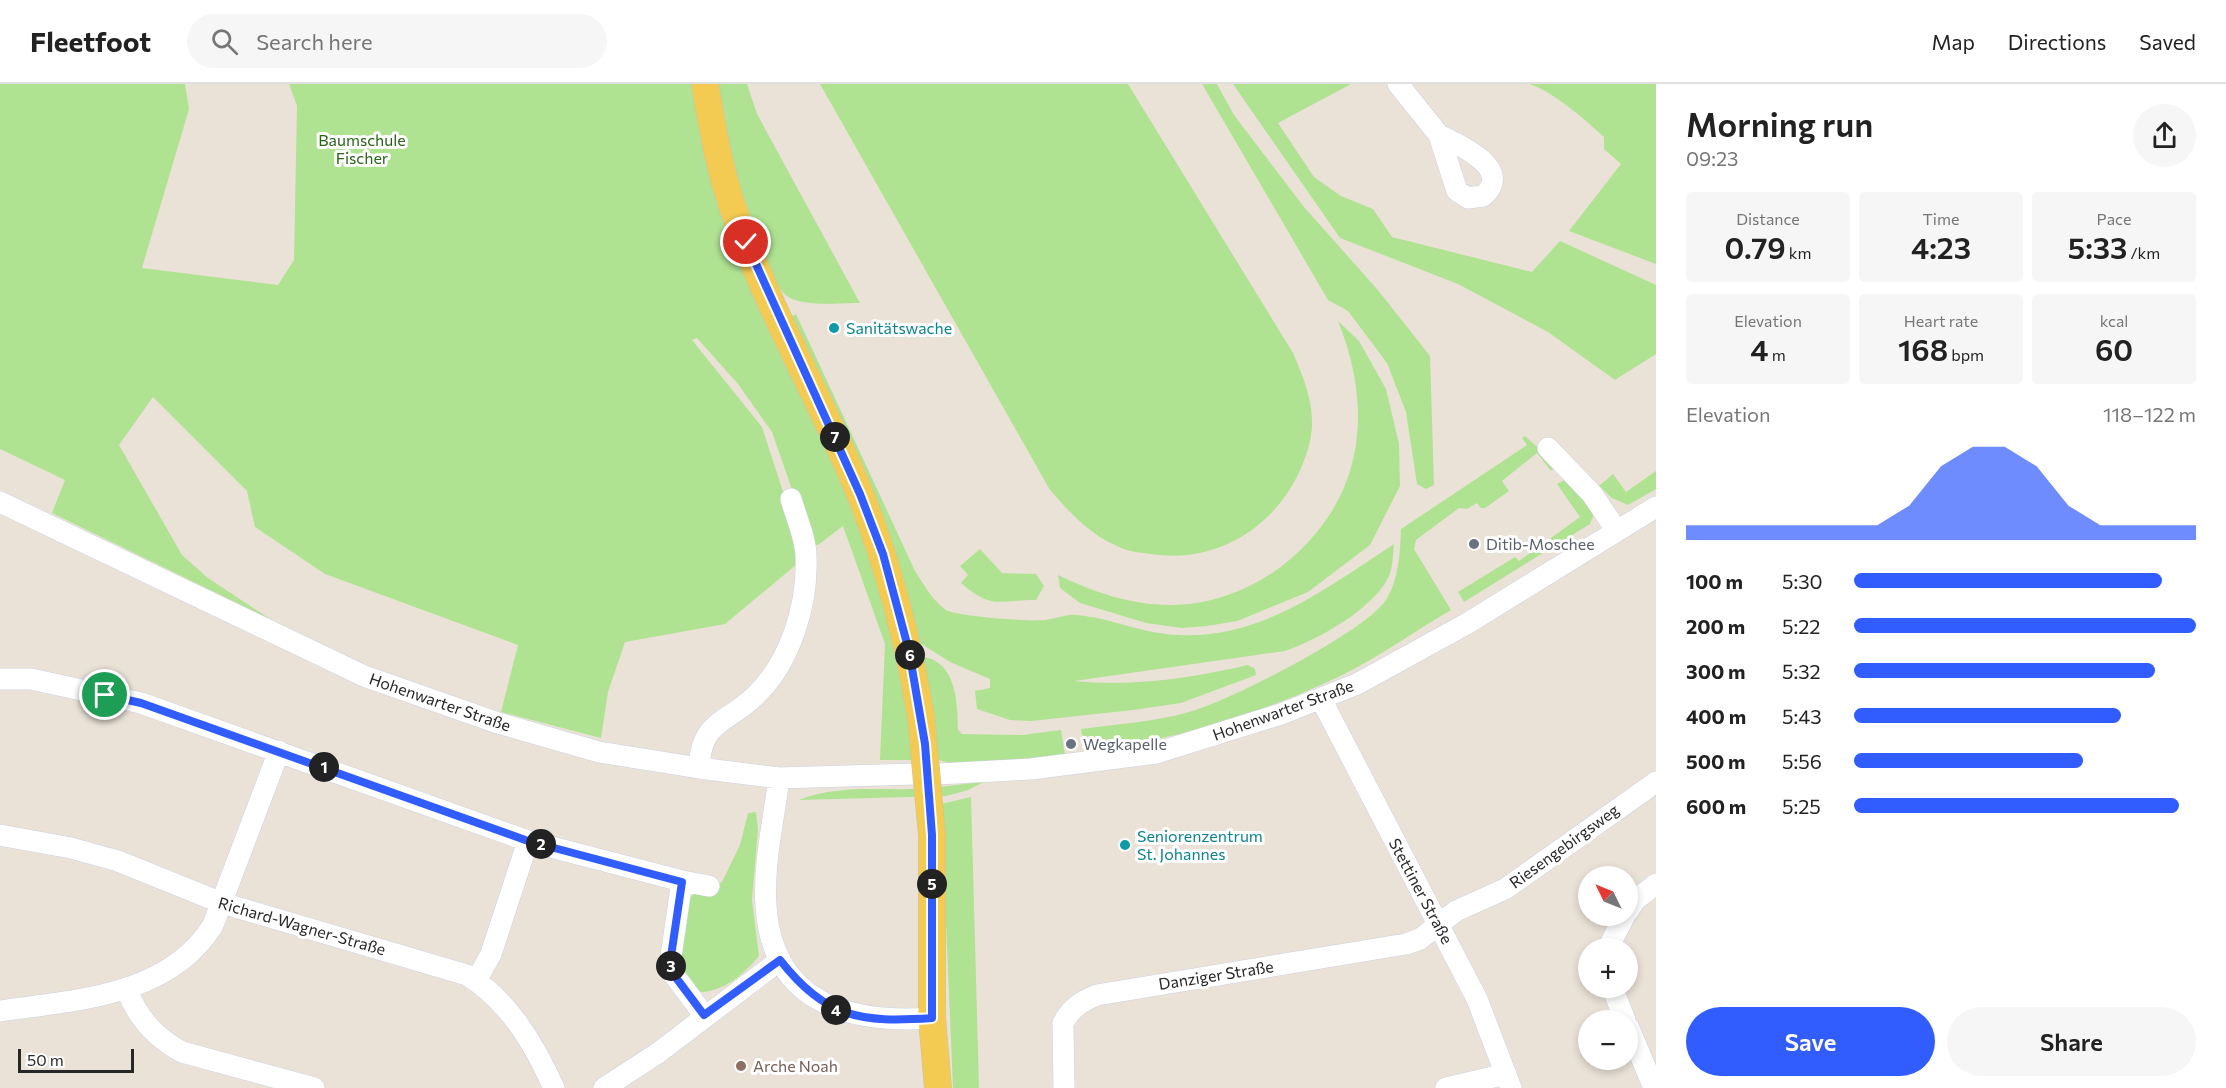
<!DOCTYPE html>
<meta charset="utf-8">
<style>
:root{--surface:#fff;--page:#f6f6f6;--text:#222;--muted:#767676;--line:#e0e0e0;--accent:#315cfe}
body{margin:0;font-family:Commissioner,sans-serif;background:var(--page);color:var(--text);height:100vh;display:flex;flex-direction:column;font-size:22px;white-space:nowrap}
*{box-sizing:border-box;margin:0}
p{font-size:20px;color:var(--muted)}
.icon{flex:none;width:33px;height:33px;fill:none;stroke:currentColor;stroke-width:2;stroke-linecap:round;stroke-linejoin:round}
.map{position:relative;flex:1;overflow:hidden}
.side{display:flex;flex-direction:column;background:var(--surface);width:570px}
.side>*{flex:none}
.needle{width:39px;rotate:313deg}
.controls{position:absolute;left:1578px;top:782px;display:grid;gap:12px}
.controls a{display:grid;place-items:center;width:60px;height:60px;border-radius:50%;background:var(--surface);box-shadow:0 3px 9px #0003;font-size:30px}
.scale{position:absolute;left:18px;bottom:15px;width:116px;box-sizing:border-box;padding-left:6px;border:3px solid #272727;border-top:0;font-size:16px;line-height:21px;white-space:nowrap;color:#272727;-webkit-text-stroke:4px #fff;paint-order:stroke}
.pin{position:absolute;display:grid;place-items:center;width:51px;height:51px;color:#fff;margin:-26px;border:3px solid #fff;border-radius:50%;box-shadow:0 2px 6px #0007}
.km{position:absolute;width:30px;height:30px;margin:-15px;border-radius:50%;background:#222;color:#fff;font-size:16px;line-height:30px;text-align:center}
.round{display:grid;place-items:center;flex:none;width:63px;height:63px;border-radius:32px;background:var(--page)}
.headline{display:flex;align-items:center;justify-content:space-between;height:102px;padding:0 30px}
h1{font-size:33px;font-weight:600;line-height:45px}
.stats{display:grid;grid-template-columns:repeat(3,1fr);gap:9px;height:102px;padding:6px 30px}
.stats div{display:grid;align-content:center;border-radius:6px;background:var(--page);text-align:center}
.stats b{font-size:30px;font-weight:600}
.stats small{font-size:16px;font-weight:400}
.stats p{font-size:16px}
.chart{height:168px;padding:12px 30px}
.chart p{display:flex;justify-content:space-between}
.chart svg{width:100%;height:108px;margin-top:6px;fill:var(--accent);opacity:.7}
.button{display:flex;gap:12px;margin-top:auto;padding:12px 30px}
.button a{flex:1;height:69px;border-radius:36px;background:var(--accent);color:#fff;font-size:24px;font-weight:600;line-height:69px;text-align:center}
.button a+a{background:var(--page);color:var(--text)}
ul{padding:0 30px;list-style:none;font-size:20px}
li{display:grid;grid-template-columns:96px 72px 1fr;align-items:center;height:45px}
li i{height:15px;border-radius:8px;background:var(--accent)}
header{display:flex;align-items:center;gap:36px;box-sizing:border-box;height:84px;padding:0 30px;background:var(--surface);border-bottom:2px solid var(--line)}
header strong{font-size:28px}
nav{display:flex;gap:33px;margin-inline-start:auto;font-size:21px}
.search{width:420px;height:54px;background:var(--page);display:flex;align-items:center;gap:15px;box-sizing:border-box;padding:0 21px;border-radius:33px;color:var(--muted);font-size:22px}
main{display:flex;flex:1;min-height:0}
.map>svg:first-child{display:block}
.green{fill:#afe392}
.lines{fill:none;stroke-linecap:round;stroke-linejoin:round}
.minor-casing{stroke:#cdd1e1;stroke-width:22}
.major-casing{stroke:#c3c3c3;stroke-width:28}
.minor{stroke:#fff;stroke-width:21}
.major{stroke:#f3cb53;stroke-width:27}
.major-bridge-casing{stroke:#c3c3c3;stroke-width:28;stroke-linecap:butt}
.major-bridge{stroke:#f3cb53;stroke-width:27}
.route-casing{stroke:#fff;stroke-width:12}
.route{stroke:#315cfe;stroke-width:8}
.culture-dot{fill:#0f9aa8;stroke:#fff;stroke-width:2}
.worship-dot{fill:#6b7280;stroke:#fff;stroke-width:2}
.education-dot{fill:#8d6e63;stroke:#fff;stroke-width:2}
.labels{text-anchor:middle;stroke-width:6;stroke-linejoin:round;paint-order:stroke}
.park-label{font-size:16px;fill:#296417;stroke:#fff}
.culture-label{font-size:16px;fill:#0d838f;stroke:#fff;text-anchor:start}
.worship-label{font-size:16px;fill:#5b616d;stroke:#fff;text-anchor:start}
.street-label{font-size:16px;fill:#272727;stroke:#fff}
.education-label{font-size:16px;fill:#785e54;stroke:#fff;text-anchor:start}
</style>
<header>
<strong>Fleetfoot</strong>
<div class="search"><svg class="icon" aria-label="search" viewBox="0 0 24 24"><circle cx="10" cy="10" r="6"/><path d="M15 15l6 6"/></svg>Search here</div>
<nav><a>Map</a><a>Directions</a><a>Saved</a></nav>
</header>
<main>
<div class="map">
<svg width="1656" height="1004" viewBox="0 0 1656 1004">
<rect width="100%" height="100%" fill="#eae2d7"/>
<path class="green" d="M0,0h185l4,25 -47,159 136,17 16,-25 3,-154 -8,-22h408l176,468 29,117 12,91h-34l5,-116 -42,-118 -25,19 -7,-1 -39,-112 -34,-48 -41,-46 -5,2 70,87 37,114 3,19 -77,64 -100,18 -17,50 -7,46 -100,-26 17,-67 -193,-71 -70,-47 -8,-36 -94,-94 -34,48 63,110 26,23 62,41 -218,-106 13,-33 -65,-31z
M714,0h33l10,30 103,189c-18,0 -59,4 -73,-7 -35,-28 -62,-165 -73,-212z
M820,0h308l165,269c12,28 24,57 17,88 -17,73 -83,125 -159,113 -8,-1 -19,-2 -27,-5 -32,-12 -52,-34 -74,-59z
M1202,0h15l17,31 70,92 73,82 53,67 4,129 -8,4 -9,-5 -11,-72 -19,-49 -39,-52 -20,-11z
M1233,0h118l-73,39 36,54 27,19 32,13 19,28 140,35 28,-31 96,44v69l-41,26 -67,-48 -90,-48 -118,-46z
M1529,0h127v180l-87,-33 52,-67 -17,-15v-12c-17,-16 -53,-47 -75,-53z
M796,230l119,257c9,14 18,30 31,39 8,6 87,12 99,10 11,-1 20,-6 32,-5 34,3 66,19 102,20 83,4 149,-48 215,-91 -1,10 -1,22 -5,32 -15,33 -72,64 -104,75l-211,30c58,6 118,-3 174,-16l7,4 1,6 -75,28 -48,7 -102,11 -21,-1 -33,-11 -2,-18 15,-3v-9l-40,-17 -33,-21 -126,-324z
M1338,237l21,20 27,48 13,55 1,42 -30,59 -62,47 -71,29 -30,5 -25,2 -36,-5 -66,-20 -20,-15 -2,-13c35,17 73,30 113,30 39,0 76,-14 107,-36 84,-63 98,-154 60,-248z
M1525,352l29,26v6l-3,3 -14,-18 -35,28 7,10 -24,17h-4l-4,-5 -10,6 -8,-1 -43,32 -2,9 37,61c-41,24 -82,54 -126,73 -76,35 -157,57 -239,70l-5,-24c36,-5 73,-7 108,-17 39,-10 177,-81 197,-112 13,-21 14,-47 15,-71l126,-84 -5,-7z
M1656,387v18l-28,16 -16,-7 -13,-12 14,-12 13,18z
M1565,396l6,3 23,31 -4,10 -126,78 -6,-10 57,-35 4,4 61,-44 -23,-33z
M980,465l22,24 34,1 8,12 -8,14c-38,0 -44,10 -75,-17l7,-8 -8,-9z
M921,573c35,2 37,46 37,73l4,4 60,1 39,-5 4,25 -109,10 -20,-6z
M984,698l-16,8 -22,6 -147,4c37,-15 76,-10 115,-11 23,-1 47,-5 70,-7z
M971,713l8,291h-26l-12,-284z
M756,728l2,17 -6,71 7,56c-15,18 -34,35 -58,36 -5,-4 -11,-8 -14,-13 -9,-15 -8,-76 8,-86 8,-5 19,-6 27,-11l18,-37 8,-32z"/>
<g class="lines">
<g class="minor-casing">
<path id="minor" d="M1398,0l41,51 18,56 11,7 15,-2c32,-27 -25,-52 -44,-61
M1548,364l44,46 25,37
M0,418l364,174 134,47 101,29 100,16 80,10 136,-4
M0,595h31l110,24 387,138 154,40 -12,82 4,12 30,40
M1321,615l156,300 34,89
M699,684c2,-48 27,-44 56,-72 35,-33 53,-91 51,-139 0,-19 -10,-40 -15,-58
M938,690l93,-5 125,-16 125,-39 76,-30 111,-61 188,-116
M779,694c-5,41 -16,86 -13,128 6,97 83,118 166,112
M0,751l71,13 47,13 104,42 245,72c42,26 67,69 87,113
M682,797l27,5
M1628,827l7,-11 21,-16
M1608,864l17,-33
M476,897l15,-27 37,-113
M1612,903l13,33
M127,906c10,27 29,48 55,62l132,36
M0,927c74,-11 169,-14 213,-86l66,-174
M1628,942l26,62
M604,1004l54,-35 122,-93
M1064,1004l-1,-65c8,-15 19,-22 34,-28l309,-51 14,-5 36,-28 49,-22 151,-107
M1446,1004l60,-14"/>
</g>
<g class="major-casing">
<path id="major" d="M705,0c7,42 14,84 28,124 33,99 88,190 127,286 29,72 48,147 61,223
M932,751v183l6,70"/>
</g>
<use href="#minor" class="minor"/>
<use href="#major" class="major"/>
<g class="major-bridge-casing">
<path id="major-bridge" d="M921,633l11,118"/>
</g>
<use href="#major-bridge" class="major-bridge"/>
</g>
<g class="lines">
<g class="route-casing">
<path id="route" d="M105,611l36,8 387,138 154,41 -12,81 4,12 30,40 76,-55c46,58 80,63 152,58v-183l-7,-91 -16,-93 -26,-97 -23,-60 -114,-252"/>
</g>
<use href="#route" class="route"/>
</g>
<g class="culture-dot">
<circle cx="834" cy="244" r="6"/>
<circle cx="1125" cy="761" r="6"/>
</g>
<g class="worship-dot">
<circle cx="1474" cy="460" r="6"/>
<circle cx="1071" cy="660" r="6"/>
</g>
<circle class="education-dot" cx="741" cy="982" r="6"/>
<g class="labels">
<g class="park-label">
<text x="362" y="62">Baumschule<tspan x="362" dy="18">Fischer</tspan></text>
</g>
<g class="culture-label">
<text x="846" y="250">Sanitätswache</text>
<text x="1137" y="758">Seniorenzentrum<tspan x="1137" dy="18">St. Johannes</tspan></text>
</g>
<g class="worship-label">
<text x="1486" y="466">Ditib-Moschee</text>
<text x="1083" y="666">Wegkapelle</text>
</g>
<g class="street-label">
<text transform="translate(440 618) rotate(19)" y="6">Hohenwarter Straße</text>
<text transform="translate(1283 626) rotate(-20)" y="6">Hohenwarter Straße</text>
<text transform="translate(1564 762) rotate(-36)" y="6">Riesengebirgsweg</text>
<text transform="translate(1421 807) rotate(62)" y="6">Stettiner Straße</text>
<text transform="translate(302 842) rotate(16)" y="6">Richard-Wagner-Straße</text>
<text transform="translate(1216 891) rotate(-9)" y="6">Danziger Straße</text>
</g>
<g class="education-label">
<text x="753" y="988">Arche Noah</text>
</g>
</g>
</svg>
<div class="controls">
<a><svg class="needle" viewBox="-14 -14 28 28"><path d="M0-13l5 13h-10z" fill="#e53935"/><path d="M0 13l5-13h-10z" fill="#767676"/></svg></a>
<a>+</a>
<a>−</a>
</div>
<div class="scale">50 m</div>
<div class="pin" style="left:105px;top:611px;background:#1e9e55"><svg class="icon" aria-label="arrive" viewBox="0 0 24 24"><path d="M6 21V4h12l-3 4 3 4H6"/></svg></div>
<div class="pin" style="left:746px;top:158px;background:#d93025"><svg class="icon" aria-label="check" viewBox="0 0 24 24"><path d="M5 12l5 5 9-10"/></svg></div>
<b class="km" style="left:324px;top:683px">1</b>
<b class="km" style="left:541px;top:760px">2</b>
<b class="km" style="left:671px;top:882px">3</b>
<b class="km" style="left:836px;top:926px">4</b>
<b class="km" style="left:932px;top:800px">5</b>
<b class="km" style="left:910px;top:571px">6</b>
<b class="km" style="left:835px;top:353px">7</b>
</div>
<section class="side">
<div class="headline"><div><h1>Morning run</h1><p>09:23</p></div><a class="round"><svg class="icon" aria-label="share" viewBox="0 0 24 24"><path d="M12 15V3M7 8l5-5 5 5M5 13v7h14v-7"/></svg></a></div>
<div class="stats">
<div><p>Distance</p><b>0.79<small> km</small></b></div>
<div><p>Time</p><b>4:23</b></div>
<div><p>Pace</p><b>5:33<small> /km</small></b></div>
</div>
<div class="stats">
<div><p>Elevation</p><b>4<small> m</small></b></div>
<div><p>Heart rate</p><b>168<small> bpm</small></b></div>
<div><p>kcal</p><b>60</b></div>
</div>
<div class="chart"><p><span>Elevation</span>118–122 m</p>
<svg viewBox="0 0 160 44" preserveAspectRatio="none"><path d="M0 44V38L10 38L20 38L30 38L40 38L50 38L60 38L70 30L80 14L90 6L100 6L110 14L120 30L130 38L140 38L150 38L160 38V44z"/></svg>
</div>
<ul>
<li><b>100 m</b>5:30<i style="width:90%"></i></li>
<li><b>200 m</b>5:22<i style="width:100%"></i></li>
<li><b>300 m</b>5:32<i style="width:88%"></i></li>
<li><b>400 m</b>5:43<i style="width:78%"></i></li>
<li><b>500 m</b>5:56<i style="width:67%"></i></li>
<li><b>600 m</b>5:25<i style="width:95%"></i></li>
</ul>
<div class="button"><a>Save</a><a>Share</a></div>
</section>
</main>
